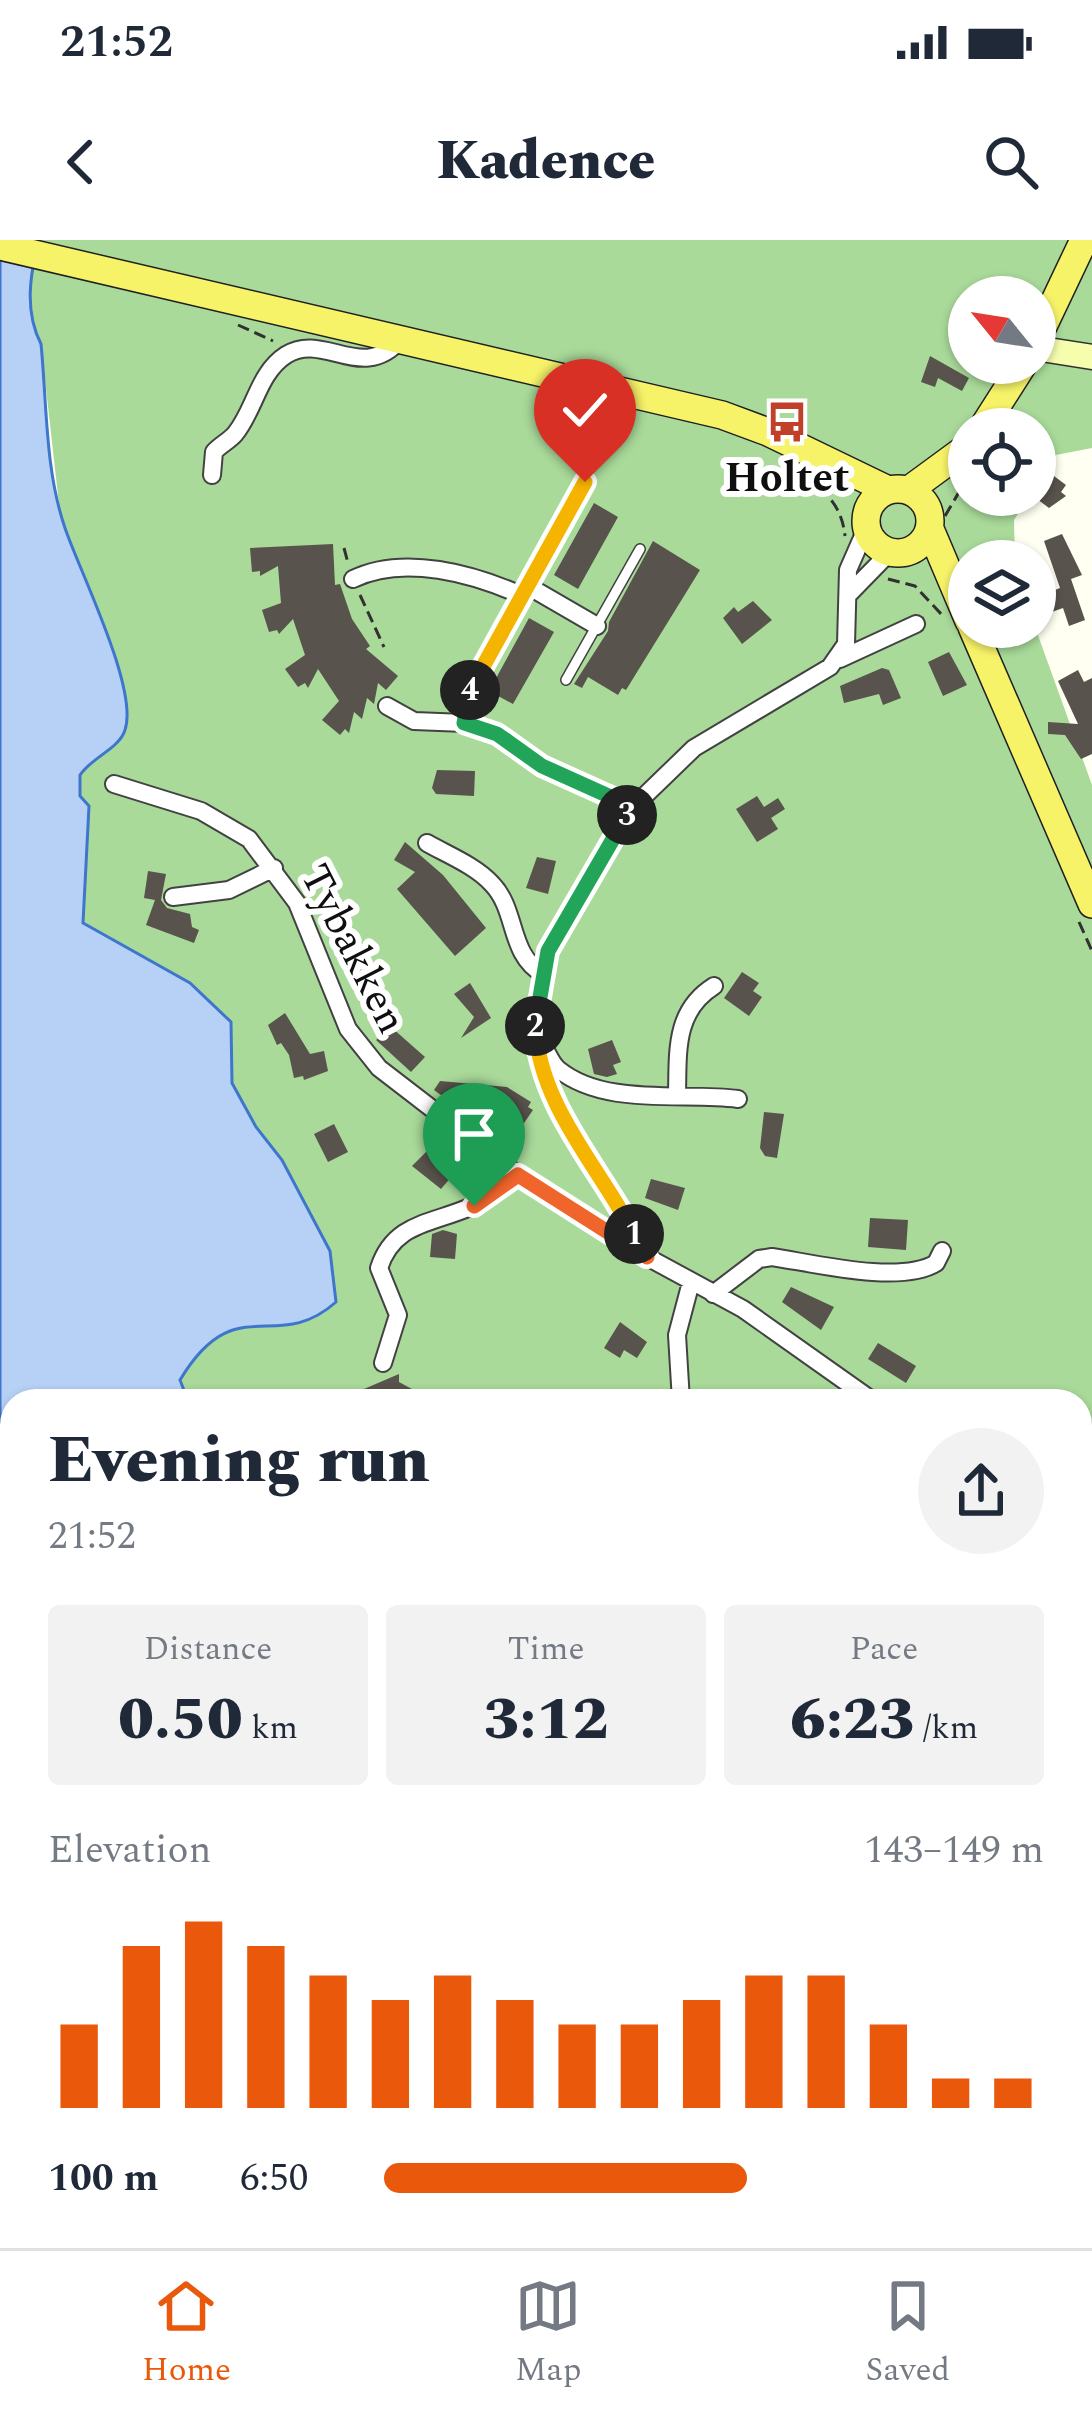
<!DOCTYPE html>
<meta charset="utf-8">
<style>
:root{--surface:#fff;--page:#f2f2f3;--text:#1f2937;--muted:#747a83;--line:#e0e1e3;--accent:#ea580c}
body{margin:0;font-family:Spectral,serif;background:var(--page);color:var(--text);height:100vh;display:flex;flex-direction:column;font-size:45px;white-space:nowrap}
*{box-sizing:border-box;margin:0}
p{font-size:39px;color:var(--muted)}
.icon{flex:none;width:66px;height:66px;fill:none;stroke:currentColor;stroke-width:2;stroke-linecap:round;stroke-linejoin:round}
.map{position:relative;flex:1;overflow:hidden}
.panel{position:absolute;left:0px;top:1149px;width:1092px;height:861px;display:flex;flex-direction:column;background:var(--surface);border-radius:36px 36px 0 0;box-shadow:0 3px 9px #0004}
.panel>*{flex:none}
.needle{width:78px;rotate:300deg}
.fabs{position:absolute;left:948px;top:36px;display:grid;gap:24px}
.fabs a{display:grid;place-items:center;width:108px;height:108px;border-radius:50%;background:var(--surface);box-shadow:0 3px 9px #0004;font-size:60px}
.pin{position:absolute;display:grid;place-items:center;width:102px;height:102px;color:#fff;margin:-123px -51px;border-radius:50% 50% 50% 0;rotate:-45deg;box-shadow:0 0 12px #0007}
.pin .icon{rotate:45deg}
.km{position:absolute;width:60px;height:60px;margin:-30px;border-radius:50%;background:#222;color:#fff;font-size:33px;line-height:60px;text-align:center}
.round{display:grid;place-items:center;flex:none;width:126px;height:126px;border-radius:63px;background:var(--page)}
.overview{display:flex;align-items:center;justify-content:space-between;height:204px;padding:0 48px}
h1{font-size:66px;font-weight:800;line-height:90px}
.figures{display:grid;grid-template-columns:repeat(3,1fr);gap:18px;height:204px;padding:12px 48px}
.figures div{display:grid;align-content:center;border-radius:12px;background:var(--page);text-align:center}
.figures b{font-size:60px;font-weight:800}
.figures small{font-size:33px;font-weight:400}
.figures p{font-size:33px}
.chart{height:336px;padding:24px 48px}
.chart p{display:flex;justify-content:space-between}
.chart svg{width:100%;height:216px;margin-top:12px;stroke:var(--accent);stroke-width:6}
ul{padding:0 48px;list-style:none;font-size:39px}
li{display:grid;grid-template-columns:192px 144px 1fr;align-items:center;height:90px}
li i{height:30px;border-radius:15px;background:var(--accent)}
.status{display:flex;justify-content:space-between;align-items:center;height:84px;padding:0 60px;background:var(--surface);direction:ltr}
.status svg{height:33px;fill:currentColor}
header{display:flex;justify-content:space-between;align-items:center;height:156px;padding:0 48px;background:var(--surface);font-size:54px;font-weight:800}
.menu{display:flex;justify-content:space-around;align-items:center;height:168px;border-top:3px solid var(--line);background:var(--surface);font-size:33px;color:var(--muted)}
.menu a{display:grid;justify-items:center;gap:6px}
.menu .current{color:var(--accent)}
.map>svg:first-child{display:block}
.farmland{fill:#f0f5d2}
.forest{fill:#a9da9a;fill-rule:evenodd}
.water{fill:#b7d1f6;stroke:#3e75cd;stroke-width:3}
.building{fill:#58534c}
.lines{fill:none;stroke-linecap:round;stroke-linejoin:round}
.lane-casing{stroke:#424242;stroke-width:12}
.street-casing{stroke:#424242;stroke-width:20}
.secondary-casing{stroke:#313131;stroke-width:27}
.primary-casing{stroke:#202020;stroke-width:30}
.path{stroke:#313131;stroke-width:3;stroke-dasharray:12 6;stroke-linecap:butt}
.lane{stroke:#fff;stroke-width:9}
.street{stroke:#fff;stroke-width:16}
.secondary{stroke:#f6feae;stroke-width:24}
.primary{stroke:#f7f369;stroke-width:27}
.split-1-casing{stroke:#fff;stroke-width:24}
.split-2-casing{stroke:#fff;stroke-width:24}
.split-3-casing{stroke:#fff;stroke-width:24}
.split-4-casing{stroke:#fff;stroke-width:24}
.split-5-casing{stroke:#fff;stroke-width:24}
.split-1{stroke:#f0652b;stroke-width:15}
.split-2{stroke:#f5b400;stroke-width:15}
.split-3{stroke:#22a559;stroke-width:15}
.split-4{stroke:#22a559;stroke-width:15}
.split-5{stroke:#f5b400;stroke-width:15}
.labels{text-anchor:middle;stroke-width:12;stroke-linejoin:round;paint-order:stroke}
.poi-label{font-size:42px;font-weight:bold;fill:#0f0f0f;stroke:#fff}
.street-label{font-size:42px;fill:#0f0f0f;stroke:#fff}
</style>
<div class="status"><b>21:52</b><svg viewBox="0 0 49 12"><path d="M0 12V9h3v3zM5 12V6h3v6zM10 12V3h3v9zM15 12V0h3v12zM26 1h20v11H26zM47 4h2v5h-2z"/></svg></div>
<header><svg class="icon" aria-label="back" viewBox="0 0 24 24"><path d="M15 5l-7 7 7 7"/></svg>Kadence<svg class="icon" aria-label="search" viewBox="0 0 24 24"><circle cx="10" cy="10" r="6"/><path d="M15 15l6 6"/></svg></header>
<div class="map">
<svg width="1092" height="2008" viewBox="0 0 1092 2008">
<rect width="100%" height="100%" fill="#fffff2"/>
<path class="farmland" d="M1080,1877l12,15v116h-42l-6,-10h36z"/>
<path class="forest" d="M39,0h1053v208l-36,7 -21,33v-59h-66v66h61l-16,25 1,41h-46v66h66l57,158v872l-12,-5v-251h-892l-8,-21 17,-28 25,-20 44,-7 70,-23v-7l-6,-44 -48,-91 -26,-33 -24,-44 -42,-100 -107,-59 6,-118 -9,-9v-22l40,-36 7,-14 -23,-100 -44,-112 -19,-169c-17,-32 -11,-70 -2,-104zM969,57h66v66h-66z
M30,1998h1013l7,10h-1023z"/>
<path class="water" d="M0,0h39c-9,34 -15,71 2,104 6,61 4,126 24,184 14,42 74,161 60,202 -6,19 -33,27 -45,45v21l9,10 -6,117 107,60 41,39 1,61 24,44 26,33 48,91 6,51c-61,54 -100,-15 -156,78l8,21h-176v837h17l-2,10h-27z
M1080,1413l12,4v209l-12,4z"/>
<path class="building" d="M930,116l39,22 -7,13 -24,-13 -3,9 -14,-5z
M1050,233l16,12 -5,7 5,4 -17,12 -16,-12z
M594,263l24,14 -40,72 -24,-14z
M1062,294l20,41 -11,4 14,41 -16,6 -6,-18 -28,10v-20l25,-10 -16,-47z
M653,301l47,29 -74,120 -4,-2 -4,7 -30,-18 -6,11 -8,-4 34,-53 1,-9z
M333,304l2,41 5,-1 12,35 18,27 -4,3 32,27 -12,14 -8,-7 -4,21 -7,-6 -5,21 -8,-7 -5,21 -4,-4 -5,6 -18,-15 17,-19 -21,-32 -10,19 -3,-5 -7,4 -13,-18 20,-14 -12,-36 -14,15 -2,-4 -8,2 -7,-22 19,-7 -3,-37 -18,10v-5l-8,1 -2,-24z
M753,361l19,19 -30,24 -19,-26 11,-11 4,5z
M529,378l25,14 -41,72 -24,-13z
M949,412l18,33 -24,11 -15,-34z
M882,428l7,2 12,28 -18,7 -4,-11 -35,9 -4,-17z
M1078,430l6,12 8,-4v76l-11,5 -16,-24 -17,-1v-12l30,2 -20,-43z
M437,530l38,1 -1,25 -38,-2 -4,-6z
M757,556l7,11 14,-9 7,11 -14,9 7,11 -21,13 -21,-33z
M405,602l38,33 43,53 -31,28 -58,-67 18,-17 -21,-12z
M537,617l19,4 -8,33 -22,-6z
M148,631l18,3 -5,26 6,8 23,6 2,13 7,3 -5,13 -48,-18 9,-25 -11,-2z
M742,732l17,11 -6,8 9,6 -13,19 -25,-18z
M470,743l21,35 -30,20 13,-21 -20,-23z
M285,773l25,41 14,-3 4,20 -24,9 -1,-4 -9,2 -5,-23 -8,-12 -4,2 -9,-20z
M391,787l34,30 -14,15 -35,-32z
M612,800l9,22 -8,3 4,9 -10,3 -13,-3 -6,-25z
M440,841l67,6 24,15 -3,5 5,3 -11,16 -7,-5 -4,4 -21,-22 -41,-2 -15,-11z
M764,872l20,2 -7,44 -12,-2 -5,-8z
M334,884l14,28 -20,10 -14,-28z
M430,908l17,15 -3,6 8,7 -11,13 -29,-23z
M651,939l34,9 -7,22 -33,-12z
M870,978l38,2 -2,30 -38,-3z
M443,990l14,4 -2,25 -25,-2 2,-23z
M791,1047l43,20 -13,23 -39,-28z
M620,1082l27,20 -10,16 -13,-8 -4,8 -16,-10z
M878,1103l38,23 -10,17 -38,-24z
M399,1134v8l35,19h-65l-5,-12z"/>
<g class="lines">
<g class="lane-casing">
<path id="lane" d="M566,440l74,-131
M1080,1735l12,7"/>
</g>
<g class="street-casing">
<path id="street" d="M212,235l2,-23c6,-7 15,-11 21,-18 20,-24 23,-61 51,-79 38,-24 76,29 115,-16
M866,289l-18,41 -2,74 -16,23 -136,81 -61,59 -85,144 -13,71 7,48 14,36 91,151 96,52 130,92
M353,339c51,-25 121,-5 170,17
M528,346l69,40
M850,353l39,-40
M840,419l76,-35
M387,466l27,15 51,2 32,11 45,32 91,41
M465,483l9,-44 111,-197
M114,544l87,27 48,28 48,64 51,126 31,39 139,107 128,81
M427,603c21,12 49,23 65,41 26,27 16,70 51,90
M173,657l56,-7 45,-22
M543,806c5,7 8,17 15,23 46,38 125,23 180,30
M677,855c1,-43 -3,-84 37,-109
M713,1054l46,-35 13,-2c41,6 128,28 164,6l6,-12
M383,1123l15,-48 -19,-47c15,-46 53,-44 91,-61 18,-8 33,-19 48,-32
M681,1161l-4,-66 14,-53
M1080,1216l12,-9
M1080,1261l12,9
M1080,1286l12,7
M1092,1774c-16,30 -16,68 0,98"/>
</g>
<g class="secondary-casing">
<path id="secondary" d="M1035,108l57,9"/>
</g>
<g class="primary-casing">
<path id="primary" d="M0,6l722,169 46,17 120,58
M1035,103l49,-103
M982,189l42,-66
M866 281a32 32 0 1 1 64 0a32 32 0 1 1-64 0Z
M909,250l60,-44
M930,289l39,92
M972,387l120,277"/>
</g>
<path class="path" d="M238,85l35,16
M806,235c21,18 36,32 39,61
M945,276l24,-41
M344,308l4,15
M888,339l27,7 28,30
M360,355l24,52
M1079,682l13,29"/>
<use href="#lane" class="lane"/>
<use href="#street" class="street"/>
<use href="#secondary" class="secondary"/>
<use href="#primary" class="primary"/>
</g>
<g class="lines">
<g class="split-1-casing">
<path id="split-1" d="M474,966l44,-31 129,82 -13,-23"/>
</g>
<g class="split-2-casing">
<path id="split-2" d="M535,786c5,81 63,139 99,208"/>
</g>
<g class="split-3-casing">
<path id="split-3" d="M535,786l13,-75 79,-136"/>
</g>
<g class="split-4-casing">
<path id="split-4" d="M470,450l-6,33 33,11 45,32 91,41 -6,8"/>
</g>
<g class="split-5-casing">
<path id="split-5" d="M470,450l115,-208"/>
</g>
<use href="#split-1" class="split-1"/>
<use href="#split-2" class="split-2"/>
<use href="#split-3" class="split-3"/>
<use href="#split-4" class="split-4"/>
<use href="#split-5" class="split-5"/>
</g>
<defs>
<g id="bus-bare" transform="scale(3.24)"><path d="M-5-6H5V4H4V6H2V4H-2V6H-4V4H-5ZM-3.5-4V0h7V-4ZM-3.5 1.2v1.5H-2V1.2ZM2 1.2v1.5H3.5V1.2Z" fill="#c04127" stroke="#fff" stroke-width="2.5" paint-order="stroke"/></g>
</defs>
<g fill-rule="evenodd">
<use href="#bus-bare" x="787" y="182"/>
</g>
<g class="labels">
<g class="poi-label">
<text x="787" y="251">Holtet</text>
</g>
<g class="street-label">
<text transform="translate(355 708) rotate(63)" y="15">Tybakken</text>
</g>
</g>
</svg>
<div class="fabs">
<a><svg class="needle" viewBox="-14 -14 28 28"><path d="M0-13l5 13h-10z" fill="#e53935"/><path d="M0 13l5-13h-10z" fill="#747a83"/></svg></a>
<a><svg class="icon" aria-label="locate" viewBox="0 0 24 24"><circle cx="12" cy="12" r="6"/><path d="M12 2v4M12 18v4M2 12h4M18 12h4"/></svg></a>
<a><svg class="icon" aria-label="layers" viewBox="0 0 24 24"><path d="M12 4l9 5-9 5-9-5zM3 14l9 5 9-5"/></svg></a>
</div>
<div class="pin" style="left:474px;top:966px;background:#1e9e55"><svg class="icon" aria-label="arrive" viewBox="0 0 24 24"><path d="M6 21V4h12l-3 4 3 4H6"/></svg></div>
<div class="pin" style="left:585px;top:242px;background:#d93025"><svg class="icon" aria-label="check" viewBox="0 0 24 24"><path d="M5 12l5 5 9-10"/></svg></div>
<b class="km" style="left:634px;top:994px">1</b>
<b class="km" style="left:535px;top:786px">2</b>
<b class="km" style="left:627px;top:575px">3</b>
<b class="km" style="left:470px;top:450px">4</b>
<section class="panel">
<div class="overview"><div><h1>Evening run</h1><p>21:52</p></div><a class="round"><svg class="icon" aria-label="share" viewBox="0 0 24 24"><path d="M12 15V3M7 8l5-5 5 5M5 13v7h14v-7"/></svg></a></div>
<div class="figures">
<div><p>Distance</p><b>0.50<small> km</small></b></div>
<div><p>Time</p><b>3:12</b></div>
<div><p>Pace</p><b>6:23<small> /km</small></b></div>
</div>
<div class="chart"><p><span>Elevation</span>143–149 m</p>
<svg viewBox="0 0 160 44" preserveAspectRatio="none"><path d="M5 44V27M15 44V11M25 44V6M35 44V11M45 44V17M55 44V22M65 44V17M75 44V22M85 44V27M95 44V27M105 44V22M115 44V17M125 44V17M135 44V27M145 44V38M155 44V38"/></svg>
</div>
<ul>
<li><b>100 m</b>6:50<i style="width:55%"></i></li>
</ul>
</section>
</div>
<nav class="menu">
<a class="current"><svg class="icon" aria-label="home" viewBox="0 0 24 24"><path d="M3 11l9-7 9 7M6 9v11h12V9"/></svg>Home</a>
<a><svg class="icon" aria-label="map" viewBox="0 0 24 24"><path d="M3 6l6-2 6 2 6-2v14l-6 2-6-2-6 2zM9 4v14M15 6v14"/></svg>Map</a>
<a><svg class="icon" aria-label="saved" viewBox="0 0 24 24"><path d="M7 4h10v16l-5-4-5 4z"/></svg>Saved</a>
</nav>
